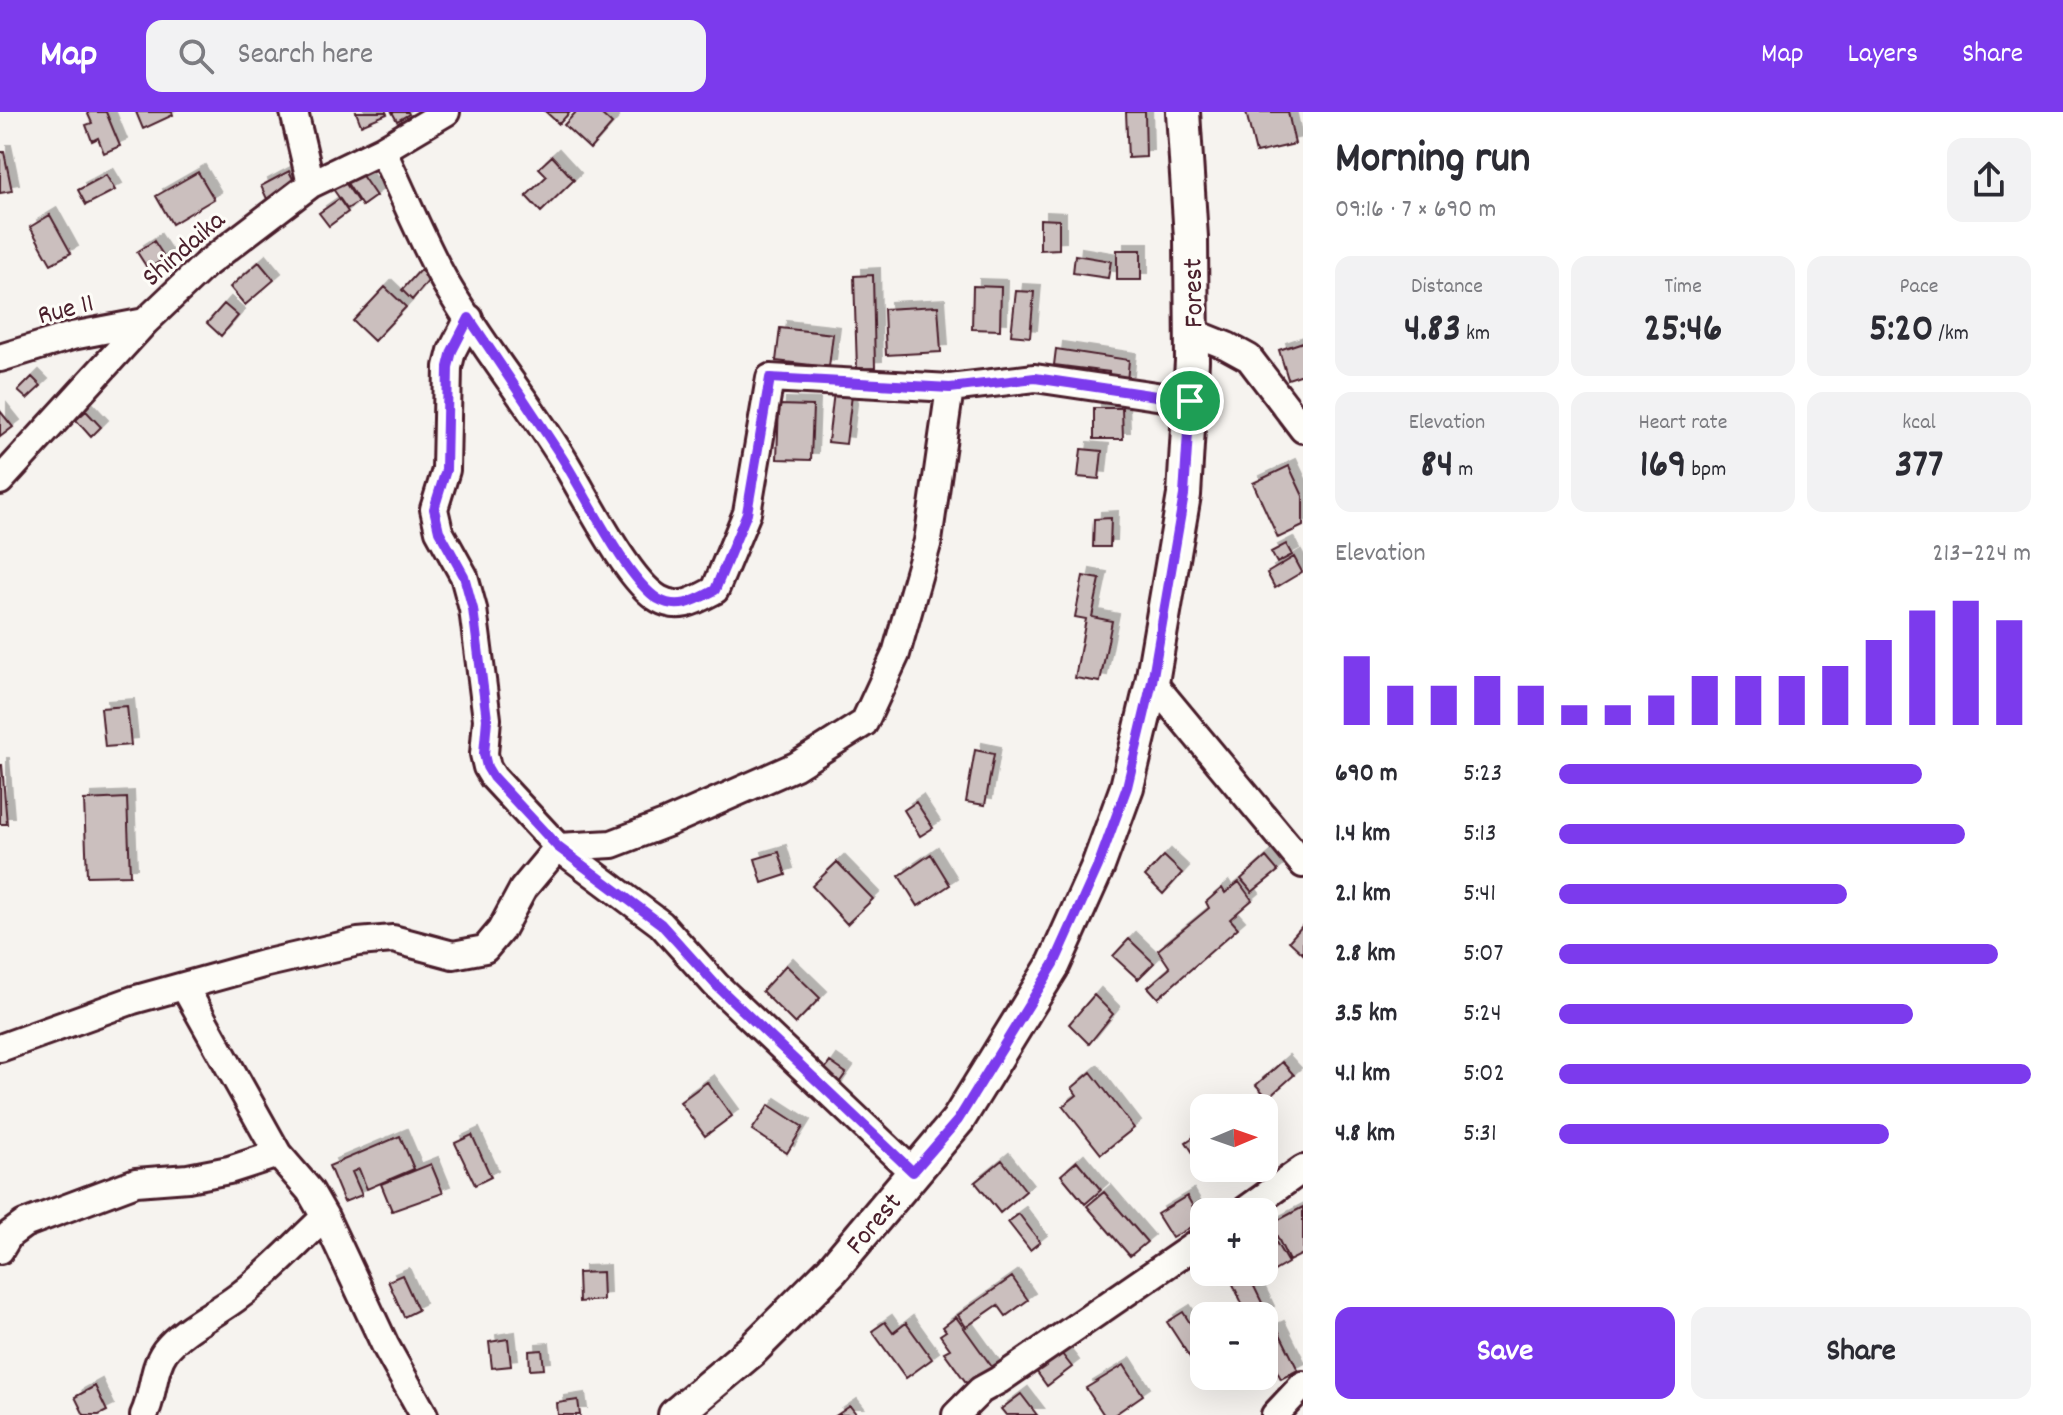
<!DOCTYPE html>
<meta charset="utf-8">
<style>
:root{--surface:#fff;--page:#f2f2f3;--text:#2b2b33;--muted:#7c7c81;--accent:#7c3aed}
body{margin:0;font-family:Dekko,sans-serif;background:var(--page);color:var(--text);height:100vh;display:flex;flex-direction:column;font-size:30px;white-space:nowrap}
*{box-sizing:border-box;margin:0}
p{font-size:26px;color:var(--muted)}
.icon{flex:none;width:44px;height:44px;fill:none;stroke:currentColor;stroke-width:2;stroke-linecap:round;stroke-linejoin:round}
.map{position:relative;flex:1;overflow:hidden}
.sheet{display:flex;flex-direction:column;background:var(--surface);width:760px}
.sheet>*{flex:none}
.needle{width:52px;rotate:88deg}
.tools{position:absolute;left:1190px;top:982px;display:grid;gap:16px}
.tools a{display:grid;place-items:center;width:88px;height:88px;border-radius:16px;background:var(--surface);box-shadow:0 8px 32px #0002;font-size:40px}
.pin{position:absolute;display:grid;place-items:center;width:68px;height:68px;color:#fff;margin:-34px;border:4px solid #fff;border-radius:50%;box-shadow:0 2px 8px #0007}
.round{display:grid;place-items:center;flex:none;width:84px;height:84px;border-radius:16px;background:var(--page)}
.headline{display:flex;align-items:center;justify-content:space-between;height:136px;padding:0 32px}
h1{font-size:44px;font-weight:700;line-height:60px}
.figures{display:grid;grid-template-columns:repeat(3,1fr);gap:12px;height:136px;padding:8px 32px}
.figures div{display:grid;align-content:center;border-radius:16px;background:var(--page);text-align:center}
.figures b{font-size:40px;font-weight:700}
.figures small{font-size:22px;font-weight:400}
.figures p{font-size:22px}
.chart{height:224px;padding:16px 32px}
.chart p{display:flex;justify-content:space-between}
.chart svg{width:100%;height:144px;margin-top:8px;stroke:var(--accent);stroke-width:6}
.cta{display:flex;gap:16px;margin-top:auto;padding:16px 32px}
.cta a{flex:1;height:92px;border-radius:16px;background:var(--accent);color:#fff;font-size:32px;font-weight:700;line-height:92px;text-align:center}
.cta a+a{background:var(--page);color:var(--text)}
ul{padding:0 32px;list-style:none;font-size:26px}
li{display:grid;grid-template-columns:128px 96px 1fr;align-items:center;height:60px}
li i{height:20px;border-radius:10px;background:var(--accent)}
header{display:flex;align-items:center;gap:48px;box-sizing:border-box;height:112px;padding:0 40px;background:var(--accent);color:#fff}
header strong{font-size:38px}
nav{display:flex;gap:44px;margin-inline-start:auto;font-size:28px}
.search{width:560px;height:72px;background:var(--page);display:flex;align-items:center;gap:20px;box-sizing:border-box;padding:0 28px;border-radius:16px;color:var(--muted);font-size:30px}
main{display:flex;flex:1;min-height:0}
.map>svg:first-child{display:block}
.building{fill:#cbbfbe;stroke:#4a1f2b;stroke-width:2;filter:url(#shadow)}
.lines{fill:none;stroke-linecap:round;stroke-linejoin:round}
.minor-casing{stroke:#4a1f2b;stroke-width:32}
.tertiary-casing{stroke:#4a1f2b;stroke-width:38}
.minor{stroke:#fdfcf7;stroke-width:26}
.tertiary{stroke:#fdfcf7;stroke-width:32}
.route-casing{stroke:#fff;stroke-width:16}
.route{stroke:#7c3aed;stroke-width:10}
.labels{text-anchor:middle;stroke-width:6;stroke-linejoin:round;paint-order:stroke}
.street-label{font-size:28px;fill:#4a1f2b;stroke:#fdfcf7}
</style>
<header>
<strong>Map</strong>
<div class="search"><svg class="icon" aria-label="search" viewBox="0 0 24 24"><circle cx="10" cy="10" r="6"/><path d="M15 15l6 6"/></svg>Search here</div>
<nav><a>Map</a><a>Layers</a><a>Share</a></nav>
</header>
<main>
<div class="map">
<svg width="1303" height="1303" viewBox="0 0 1303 1303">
<defs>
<filter id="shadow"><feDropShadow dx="7" dy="-7" stdDeviation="0" flood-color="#0004"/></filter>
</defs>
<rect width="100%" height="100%" fill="#f6f3ef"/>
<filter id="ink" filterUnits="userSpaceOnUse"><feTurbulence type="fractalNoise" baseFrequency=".0125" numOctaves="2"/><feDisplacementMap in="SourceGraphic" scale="16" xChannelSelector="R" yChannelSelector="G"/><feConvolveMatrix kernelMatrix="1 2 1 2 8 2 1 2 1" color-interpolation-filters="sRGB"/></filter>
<g filter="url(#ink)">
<path class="building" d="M87,0h19l14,34 -16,7 -6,-15 -6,3 -6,-16 6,-2z
M136,0h36l1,3 -30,14z
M356,0h30l1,2 -26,11z
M392,0h16l1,2 -12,7z
M546,0h24l-11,12z
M576,0h23l13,12 -22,25 -26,-24z
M1126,0h19l1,45 -18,1z
M1246,0h42l7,32 -39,9z
M0,40h4l8,39 -12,2z
M552,44l22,24 -33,32 -15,-16 21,-20 -8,-8z
M289,59l7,14 -29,14 -6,-13z
M198,60l16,27 -42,25 -16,-28z
M361,62l15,22 -14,10 -15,-23z
M106,63l9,15 -29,15 -8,-15z
M344,69l14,21 -11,7 -14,-20z
M339,87l9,13 -19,14 -10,-13z
M50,103l21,38 -20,11 -21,-37z
M1040,107l19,1v29l-19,1z
M154,129l11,17 -17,11 -11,-17z
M1117,138h24v30h-24z
M1075,143l36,6 -3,17 -35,-5z
M259,150l15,18 -29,25 -15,-18z
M420,158l10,9 -18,21 -10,-10z
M873,163l2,93 -18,1 -3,-93z
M973,174l28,1 -1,43 -28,-1z
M385,175l21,20 -32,34 -21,-20z
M1016,179l18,1 -4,45 -19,-2z
M224,192l14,12 -17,20 -14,-13z
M938,194l3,46 -55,3 -2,-46z
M780,216l53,6 -4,33 -53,-6z
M1303,230v32l-15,5 -9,-29z
M1056,237l73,11 -2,22 -18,-2v-8l-55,-7z
M32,265l9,9 -14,13 -9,-8z
M834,280l18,3 -6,49 -18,-2z
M779,293l34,1 -2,54 -34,-1z
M1094,296h28l1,31h-29z
M0,299l13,16 -13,10z
M86,299l15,16 -10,10 -15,-17z
M1081,337l21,2 -3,28 -21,-2z
M1289,354l14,30v30l-25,12 -25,-55z
M1111,406l-1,29h-17l1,-28z
M1286,432l6,11 -15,8 -6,-11z
M1294,445l8,15 -27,16 -8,-15z
M1083,464l17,3 -8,38 20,4 -12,61 -25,-4 11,-59 -11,-2z
M127,594l4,39 -26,2 -4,-39z
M975,638l19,4 -9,51 -19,-3z
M0,653h2l5,59h-7z
M127,686l3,77 -43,1 -3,-76z
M916,690l17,26 -13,8 -16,-26z
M779,740l7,23 -24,8 -7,-24z
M931,742l19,31 -32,21 -19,-30z
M1164,744l18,17 -19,21 -18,-18z
M1266,745l12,14 -26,21 -11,-13z
M837,750l36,37 -26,25 -35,-38z
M1239,770l13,18 -22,19 8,9 -80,70 -10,-11 22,-19 -12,-18 51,-42 -3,-6 16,-14 3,5z
M1303,813v29l-14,-13z
M1129,827l25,24 -16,16 -25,-23z
M786,853l34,33 -25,26 -33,-33z
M1094,883l19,19 -24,30 -20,-20z
M830,950l16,11 -12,17 -16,-11z
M1282,950l12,13 -26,23 -12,-13z
M1091,960l43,56 -33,26 -38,-48 14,-11 -5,-7z
M707,970l25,34 -27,20 -25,-34z
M769,993l34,22 -16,26 -35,-23z
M1204,1018v38h22l-16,11 -24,-37z
M472,1023l19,42 -16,8 -20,-42z
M400,1024l14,33 -47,20 -8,-20 -7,3 10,23 -18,7 -15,-36z
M1002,1048l24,31 -26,22 -25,-31z
M1077,1049l24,29 -16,14 -24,-29z
M431,1052l12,29 -51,18 -11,-27z
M1104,1080l43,50 -17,14 -43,-50z
M1187,1084l14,25 -29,17 -15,-24z
M1303,1095v47l-14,7 -18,-37z
M1019,1102l21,28 -10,8 -22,-28z
M1264,1104l7,14 -7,4z
M1271,1122l17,29 -26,15 -3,-6h5v-34z
M602,1160l1,28 -24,2 -1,-29z
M1247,1160l20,41 -7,3h-12l-17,-36z
M402,1163l16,35 -14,7 -16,-36z
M1012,1165l16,23 -22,16 -8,-11 -32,22 -8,-12z
M1183,1200l21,33v6l-13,8 -24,-37z
M956,1205l36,50 -24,18 -24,-33 6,-3 -10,-14 6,-4 -3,-4z
M885,1210l8,11 13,-10 26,36 -26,19 -34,-47z
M1277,1216l21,42 -17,9 -17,-33v-12z
M508,1227l3,27 -19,2 -3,-26z
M1058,1237l14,18 -25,19 -13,-18z
M542,1238l2,19 -14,1 -1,-19z
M1124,1253l19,30 -29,20h-10l-18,-27z
M95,1274l12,25 -8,4h-15l-9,-18z
M1021,1282l16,21h-31l-5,-6z
M578,1288l2,15h-22l-1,-12z
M850,1294l7,9h-20z"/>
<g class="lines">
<g class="minor-casing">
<path id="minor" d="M294,0l17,72
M382,38c21,43 39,89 63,132 35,61 81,117 118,177 21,34 64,122 96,140 21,12 37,1 56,-9l32,-77 23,-135 180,10
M469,206l-17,33 -4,16 -2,103 -12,39 5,22 25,45 9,33 14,110 -3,35 3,13 6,10 65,70 103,77 55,61 197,187
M1192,220l35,14 22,12 54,71
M0,246l72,-22 73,-14
M0,369l145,-159 60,-57 106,-81 71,-34 64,-38
M1152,570l151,182
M184,874l94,168 32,37 15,26 60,128 39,70
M0,936l133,-48 130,-36 95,-22 35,-3 60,16 32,-6 16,-19 22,-41 35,-42 54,-3 55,-21 129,-57 68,-43 32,-69 32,-113 22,-153 85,-10 155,23
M1243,1100l60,-43
M0,1138l9,-15 15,-11 112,-42 52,-4 41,-8 49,-16
M144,1303c10,-20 8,-46 21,-64 18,-23 51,-37 74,-55 31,-23 58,-53 86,-79
M956,1303l25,-25 18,-10 205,-141
M1275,1303l28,-30"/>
</g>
<g class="tertiary-casing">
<path id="tertiary" d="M675,1303l76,-64 81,-81 126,-150 96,-156 44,-98 29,-79 25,-105 32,-187 8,-134 -1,-123 -8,-126"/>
</g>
<use href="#minor" class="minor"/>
<use href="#tertiary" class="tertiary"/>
</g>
</g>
<g class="lines" filter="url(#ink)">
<g class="route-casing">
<path id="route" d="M469,206c31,46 62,92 92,138 23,35 64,122 97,143 21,12 38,1 57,-9l32,-77 23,-135 180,10 85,-10 155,23 -6,94 -32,187 -25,105 -29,79 -44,98 -96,156 -45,52 -197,-187 -55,-61 -103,-77 -65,-70 -6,-10 -3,-13 3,-35 -14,-110 -9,-33 -25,-45 -5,-22 12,-39 2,-103 4,-16z"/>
</g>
<use href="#route" class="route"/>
</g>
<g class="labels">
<g class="street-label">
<text transform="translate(182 135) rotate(-41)" y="10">Shindaika</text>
<text transform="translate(1191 181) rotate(-91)" y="10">Forest</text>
<text transform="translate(65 195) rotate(-14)" y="10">Rue 11</text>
<text transform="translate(872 1110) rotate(-50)" y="10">Forest</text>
</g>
</g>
</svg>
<div class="tools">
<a><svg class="needle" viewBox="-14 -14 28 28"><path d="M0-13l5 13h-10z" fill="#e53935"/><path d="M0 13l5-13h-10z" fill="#7c7c81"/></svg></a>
<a>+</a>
<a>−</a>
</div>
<div class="pin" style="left:1190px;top:289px;background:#1e9e55"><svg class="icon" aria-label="arrive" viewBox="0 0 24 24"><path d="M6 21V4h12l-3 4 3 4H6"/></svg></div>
</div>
<section class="sheet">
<div class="headline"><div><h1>Morning run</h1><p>09:16 · 7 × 690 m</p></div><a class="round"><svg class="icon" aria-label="share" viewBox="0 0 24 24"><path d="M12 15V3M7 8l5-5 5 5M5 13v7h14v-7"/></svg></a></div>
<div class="figures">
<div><p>Distance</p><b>4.83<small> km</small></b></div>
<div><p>Time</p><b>25:46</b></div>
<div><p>Pace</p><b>5:20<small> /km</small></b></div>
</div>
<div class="figures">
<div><p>Elevation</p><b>84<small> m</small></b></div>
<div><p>Heart rate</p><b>169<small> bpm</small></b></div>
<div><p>kcal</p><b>377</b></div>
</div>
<div class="chart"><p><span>Elevation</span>213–224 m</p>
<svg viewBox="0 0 160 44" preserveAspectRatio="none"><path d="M5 44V23M15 44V32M25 44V32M35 44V29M45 44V32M55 44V38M65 44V38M75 44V35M85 44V29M95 44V29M105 44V29M115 44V26M125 44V18M135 44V9M145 44V6M155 44V12"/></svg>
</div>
<ul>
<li><b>690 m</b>5:23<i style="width:77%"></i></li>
<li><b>1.4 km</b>5:13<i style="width:86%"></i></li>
<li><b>2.1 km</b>5:41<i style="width:61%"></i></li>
<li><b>2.8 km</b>5:07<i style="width:93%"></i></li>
<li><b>3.5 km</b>5:24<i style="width:75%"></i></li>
<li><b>4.1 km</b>5:02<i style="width:100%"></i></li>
<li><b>4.8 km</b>5:31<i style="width:70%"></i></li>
</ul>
<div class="cta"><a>Save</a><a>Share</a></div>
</section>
</main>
